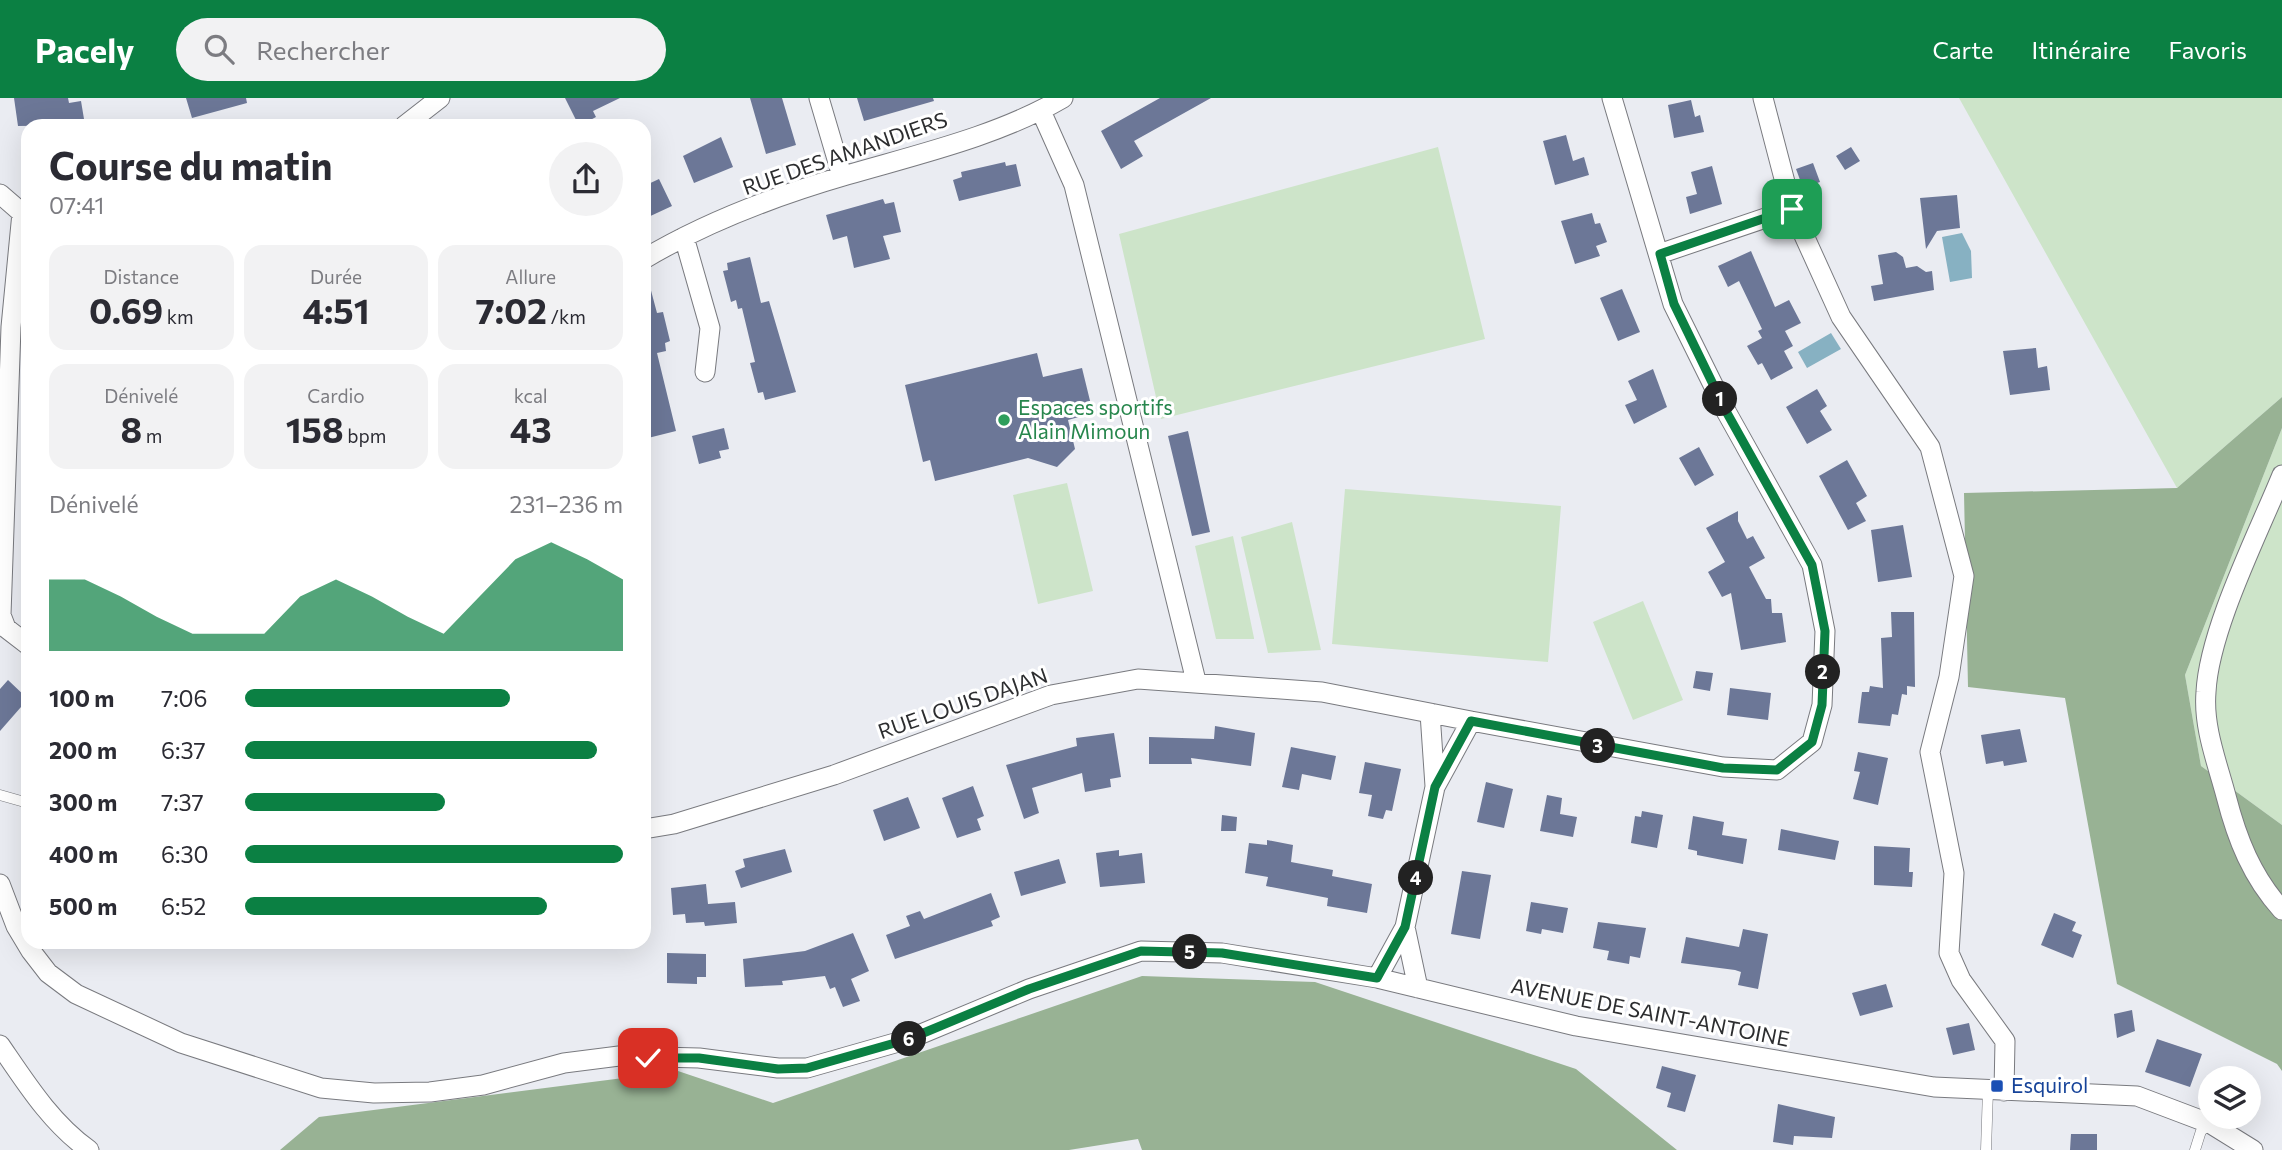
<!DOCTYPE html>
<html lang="fr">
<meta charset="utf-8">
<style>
:root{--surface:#fff;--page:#f2f2f3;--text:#2b2b33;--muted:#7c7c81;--accent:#0b8043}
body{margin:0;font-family:Commissioner,sans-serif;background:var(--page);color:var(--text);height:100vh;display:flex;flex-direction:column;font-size:26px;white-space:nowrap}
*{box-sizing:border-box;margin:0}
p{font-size:23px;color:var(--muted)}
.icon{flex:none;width:38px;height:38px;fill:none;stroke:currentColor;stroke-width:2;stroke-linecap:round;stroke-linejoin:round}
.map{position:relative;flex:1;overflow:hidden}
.drawer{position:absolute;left:21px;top:21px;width:630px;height:830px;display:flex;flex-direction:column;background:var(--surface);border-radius:21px;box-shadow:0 7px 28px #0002}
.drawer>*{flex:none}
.controls{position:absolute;left:2198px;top:968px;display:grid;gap:14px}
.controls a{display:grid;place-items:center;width:63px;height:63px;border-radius:50%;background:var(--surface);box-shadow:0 7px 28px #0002;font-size:35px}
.pin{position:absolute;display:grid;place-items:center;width:60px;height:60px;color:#fff;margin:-30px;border-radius:14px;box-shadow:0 4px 10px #0006}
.km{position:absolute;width:35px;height:35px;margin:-18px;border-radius:50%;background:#222;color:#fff;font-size:19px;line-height:35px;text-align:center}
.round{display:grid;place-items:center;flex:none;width:74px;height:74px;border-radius:37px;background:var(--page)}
.summary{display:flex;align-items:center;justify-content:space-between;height:119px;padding:0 28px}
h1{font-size:38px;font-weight:700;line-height:52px}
.figures{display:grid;grid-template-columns:repeat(3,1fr);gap:10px;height:119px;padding:7px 28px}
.figures div{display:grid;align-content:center;border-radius:18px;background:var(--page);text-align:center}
.figures b{font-size:35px;font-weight:700}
.figures small{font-size:19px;font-weight:400}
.figures p{font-size:19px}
.chart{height:196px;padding:14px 28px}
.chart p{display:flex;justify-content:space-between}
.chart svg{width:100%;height:126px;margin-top:7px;fill:var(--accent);opacity:.7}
ul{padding:0 28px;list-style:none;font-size:23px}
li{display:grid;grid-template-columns:112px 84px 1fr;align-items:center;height:52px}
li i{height:18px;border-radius:9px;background:var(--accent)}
header{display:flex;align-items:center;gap:42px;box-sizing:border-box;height:98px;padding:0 35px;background:var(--accent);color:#fff}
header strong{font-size:33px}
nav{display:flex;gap:38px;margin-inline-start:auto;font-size:24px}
.search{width:490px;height:63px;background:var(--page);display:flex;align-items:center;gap:18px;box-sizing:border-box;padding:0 24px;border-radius:38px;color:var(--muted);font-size:26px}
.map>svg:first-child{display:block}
.green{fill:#cde4c9}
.forest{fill:#98b294}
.water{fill:#87b1c2}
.building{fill:#6c7797}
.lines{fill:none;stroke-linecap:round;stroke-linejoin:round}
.lane-casing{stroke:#797a7f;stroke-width:11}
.street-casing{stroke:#797a7f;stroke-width:21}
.lane{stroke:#fff;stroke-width:10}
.street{stroke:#fff;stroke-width:19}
.route-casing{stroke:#fff;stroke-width:14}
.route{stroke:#0b8043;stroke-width:9}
.leisure-dot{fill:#2e9e5b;stroke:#fff;stroke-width:2.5}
.transit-dot{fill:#1a4fb4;stroke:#fff;stroke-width:2.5}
.labels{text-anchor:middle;stroke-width:6;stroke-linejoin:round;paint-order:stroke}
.street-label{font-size:21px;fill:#2c2d2f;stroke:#fff}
.leisure-label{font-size:21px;fill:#27864d;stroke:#fff;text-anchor:start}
.transit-label{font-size:21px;fill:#164399;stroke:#fff;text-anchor:start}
</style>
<header>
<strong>Pacely</strong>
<div class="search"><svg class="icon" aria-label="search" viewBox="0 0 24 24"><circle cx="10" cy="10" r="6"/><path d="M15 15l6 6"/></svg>Rechercher</div>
<nav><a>Carte</a><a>Itinéraire</a><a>Favoris</a></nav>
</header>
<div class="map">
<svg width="2282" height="1052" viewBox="0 0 2282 1052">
<rect width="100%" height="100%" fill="#eaecf2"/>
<path class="green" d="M1959,0h323v299l-105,91z
M1438,49l47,192 -324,80 -42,-185z
M2282,330v397l-81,-59 -16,-91z
M1067,385l26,108 -55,13 -25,-109z
M1345,391l216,17 -13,156 -216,-18z
M1292,424l29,128 -53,3 -27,-116z
M1233,438l21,102v1h-38l-21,-93z
M1643,503l40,99 -50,20 -40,-98z"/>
<path class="forest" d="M2282,299v31l-97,247 16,91 81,59v246l-5,-7 -160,-80 -52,-286 -97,-11 -4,-194 213,-5z
M1142,878l173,6 261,87 101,81h-535l-4,-11 -69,11h-789l39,-33 359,-46 95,32z"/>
<path class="water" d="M1962,135l9,18 1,27 -22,4 -8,-45z
M1831,235l10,16 -34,19 -9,-16z"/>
<path class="building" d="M14,0h54l1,5 12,-2 4,24 -67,1z
M186,0h60l1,5 -55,15z
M565,0h55l-27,13 3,6 -17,9z
M750,0h32l14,47 -30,9z
M857,0h76l1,3 -70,20z
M1160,0h51l-77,43 9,15 -22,13 -20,-38z
M1691,2l4,17 5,-2 4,17 -30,6 -6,-33z
M1566,37l7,26 11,-4 5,18 -34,10 -12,-44z
M721,39l12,30 -39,16 -11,-27z
M1851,49l9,14 -15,9 -9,-14z
M1005,64l1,4 10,-2 5,22 -62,15 -6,-21 9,-3 -1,-5z
M1813,65l7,19 -17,6 -7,-19z
M1712,68l10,38 -32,10 -4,-17 11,-3 -6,-22z
M659,81l13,27 -28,13v-33z
M1957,97l3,33 -23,3 -11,18 -6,-51z
M883,101l2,5 9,-2 7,30 -18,4 7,23 -36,9 -7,-32 -14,4 -7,-25z
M1592,115l3,11 5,-1 7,19 -11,4 4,10 -25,8 -14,-43z
M1751,153l24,56 14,-7 12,23 -16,8 8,15 -9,5 9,17 -22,12 -9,-17 -4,2 -11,-19 15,-8 -4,-7 4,-2 -23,-48 -11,6 -10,-21z
M1896,154l7,5 3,11 11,-2 9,6 6,-1 2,19 -60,11 -3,-15 12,-2 -5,-29z
M750,159l11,46 8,-2 27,91 -31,8 -2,-8 -5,1 -8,-30 5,-1 -13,-54 -4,1 -2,-9 -5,2 -8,-31 5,-1 -1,-7z
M649,185l8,30 6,-1 7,29 -5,2 1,8 -9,2 19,78 -28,7 -4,-18v-136z
M1622,191l18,43 -22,9 -18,-43z
M2036,250l2,20 9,-2 3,24 -40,5 -7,-44z
M1037,255l6,24 39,-9 11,45 -25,7 7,29 -18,18 -29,-9 -93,23 -5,-21 -7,2 -18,-77z
M1653,271l14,38 -33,17 -9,-19 12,-5 -9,-19z
M1817,291l10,17 -7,5 12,19 -25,14 -21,-37z
M724,330l5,21 -10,2 2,7 -22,6 -7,-28z
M1188,333l22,101 -18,4 -24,-100z
M1699,349l15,28 -19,11 -16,-28z
M1847,362l20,36 -11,7 10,18 -18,9 -29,-54z
M1738,413v10l9,18 6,-3 12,22 -16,9 17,32h5l1,14h10l4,29 -45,8 -10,-57 -9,4 -14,-25 17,-10 -19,-34z
M1903,427l9,52 -34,5 -7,-52z
M1891,514h23l1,75 -8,-1v9l-5,-1 -4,21 -6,-1 -2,12 -32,-3 4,-31h7l1,-6 13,2 -2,-50 11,-1z
M1696,573l17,2 -3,18 -17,-3z
M8,582l20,19 -28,32v-42z
M1730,590l41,5 -3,27 -41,-5z
M1215,628l40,7 -4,33 -60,-8 1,6h-43v-27l65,2z
M2020,631l7,33 -23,4 -1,-5 -17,3 -5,-29z
M1114,635l7,44 -11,2 1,8 -26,5 -3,-19 -50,15 7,25 -15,6 -18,-54 71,-19 -1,-8z
M1291,649l45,9 -5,24 -29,-6 -3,16 -17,-3z
M1858,654l30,6 -10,47 -25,-6 7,-27 -6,-1z
M1365,664l36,7 -9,42 -6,-1 -3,9 -15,-3 4,-21 -13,-2z
M1486,684l27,7 -9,39 -27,-6z
M973,688l11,30 -7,3 4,11 -24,8 -15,-40z
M1547,697l15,3 -2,16 17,3 -4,20 -33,-6z
M908,699l12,31 -36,13 -11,-31z
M1642,713l21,4 -6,33 -26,-5 4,-27 6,1z
M1222,717l15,2 -1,14h-15z
M1693,718l31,6 -2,13 25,4 -4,25 -46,-9v-4l-9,-2z
M1781,731l58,12 -4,19 -57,-10z
M1267,742l26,5 -2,17 42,8 -1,6 40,8 -5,29 -40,-7 1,-8 -62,-12 2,-9 -23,-4 4,-30 18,2z
M1874,748l36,2 -1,24h4l-1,15 -38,-2z
M785,751l7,23 -51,16 -6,-17 10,-4 -2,-8z
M1119,752v6l23,-3 3,30 -45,4 -4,-34z
M1059,761l7,24 -45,13 -7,-24z
M1462,773l29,4 -11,64 -29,-5z
M706,786l2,20 27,-2 2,21 -32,3 -1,-4 -18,1 -1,-9 -12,1 -2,-27z
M991,795l9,24 -9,4 2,5 -98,33 -9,-24 24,-9 -4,-10 14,-5 4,8z
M1531,804l37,6 -5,25 -21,-4 -1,5 -15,-3z
M2054,815l22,9 -4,9 10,4 -9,23 -32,-13z
M1598,824l48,6 -6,30 -10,-2 -1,8 -22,-4 2,-9 -16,-3z
M1743,831l25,5 -10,55 -20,-4 3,-13 -6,-2 -54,-7 5,-26 53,10z
M853,835l16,38 -18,8 9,22 -17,6 -8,-20 -5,2 -5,-13 -43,5 1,4 -38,2 -2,-28 62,-8z
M667,855l39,1v23h-9v7l-30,-1z
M1886,886l7,23 -33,9 -8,-23z
M2132,912l3,21 -18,7 -3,-24z
M1969,925l6,27 -22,5 -7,-27z
M2157,941l45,15 -12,33 -45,-15z
M1662,968l34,9 -11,37 -18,-5 4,-14 -15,-5z
M1778,1006l57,13 -3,21 -38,-2 -1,9 -20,-3z
M2071,1036h26v16h-27z"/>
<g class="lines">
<g class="lane-casing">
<path id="lane" d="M0,697l28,8
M1986,1052l2,-60
M2195,1052l6,-19 10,-7"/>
</g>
<g class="street-casing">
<path id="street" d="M819,0l23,78
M1763,0l29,111 49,108 89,130 34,129 -15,101 -19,75 24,121 -5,80 12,27 44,61 -1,50
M1041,13l33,74 122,496
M404,28l36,-28
M0,96l22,19
M684,139l26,91 -5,44
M1659,156l133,-45
M644,161c62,-37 134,-64 203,-84 72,-21 151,-39 216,-77
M2282,377c-24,59 -73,155 -76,217 -3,35 11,70 20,104 11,43 26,81 56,114
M6,530l-5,-13 10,-288 11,-114
M6,530l22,17
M1430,615l5,73
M644,731l30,-5 160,-49 217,-80 87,-16 184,13 149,29
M0,786l16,42 15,25 17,22 28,21 105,49 140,45 53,5 56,-1 53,-7 81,-22 55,-7 80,2 79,10h29l102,-29 120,-50 112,-38 81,2 155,25 199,48 358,61 203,9 74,28 42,26
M1377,880l28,-51
M1418,890l-13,-61 30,-140 36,-66 252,46 54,3 35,-28 10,-37 3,-74 -13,-66 -85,-152 -54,-109 -61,-206
M0,947c26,38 51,78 89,105"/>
</g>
<use href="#lane" class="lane"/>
<use href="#street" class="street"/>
</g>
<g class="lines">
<g class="route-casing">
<path id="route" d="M648,960h51l79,11 29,-1 102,-29 120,-50 112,-38 81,2 155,25 28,-51 30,-140 36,-66 252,47 54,2 35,-28 10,-37 3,-74 -13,-66 -85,-152 -53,-109 -14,-50 132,-45"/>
</g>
<use href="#route" class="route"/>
</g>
<circle class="leisure-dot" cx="1004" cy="322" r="7"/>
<rect class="transit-dot" x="1990" y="981" width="14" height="14" rx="3.5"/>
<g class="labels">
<g class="street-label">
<text transform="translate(845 56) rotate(-19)" y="7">RUE DES AMANDIERS</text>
<text transform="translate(963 606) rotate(-19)" y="7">RUE LOUIS DAJAN</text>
<text transform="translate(1650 915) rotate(11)" y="7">AVENUE DE SAINT-ANTOINE</text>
</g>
<g class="leisure-label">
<text x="1018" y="317">Espaces sportifs<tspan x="1018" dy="24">Alain Mimoun</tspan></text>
</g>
<g class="transit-label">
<text x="2011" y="995">Esquirol</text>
</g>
</g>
</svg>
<div class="controls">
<a><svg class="icon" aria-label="layers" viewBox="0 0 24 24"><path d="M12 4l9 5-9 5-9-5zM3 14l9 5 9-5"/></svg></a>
</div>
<div class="pin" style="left:1792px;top:111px;background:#1e9e55"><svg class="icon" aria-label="arrive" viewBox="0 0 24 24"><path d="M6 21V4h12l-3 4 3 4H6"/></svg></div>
<div class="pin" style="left:648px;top:960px;background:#d93025"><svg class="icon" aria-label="check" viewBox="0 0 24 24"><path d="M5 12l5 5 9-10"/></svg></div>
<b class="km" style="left:1720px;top:301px">1</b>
<b class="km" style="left:1823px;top:574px">2</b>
<b class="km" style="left:1598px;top:648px">3</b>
<b class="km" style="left:1416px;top:780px">4</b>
<b class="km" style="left:1190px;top:854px">5</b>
<b class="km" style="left:909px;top:941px">6</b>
<section class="drawer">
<div class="summary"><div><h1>Course du matin</h1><p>07:41</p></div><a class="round"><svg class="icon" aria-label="share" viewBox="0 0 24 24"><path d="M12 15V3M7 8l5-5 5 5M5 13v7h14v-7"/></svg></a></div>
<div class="figures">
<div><p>Distance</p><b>0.69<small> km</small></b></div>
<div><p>Durée</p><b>4:51</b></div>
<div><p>Allure</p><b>7:02<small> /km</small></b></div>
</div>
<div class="figures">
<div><p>Dénivelé</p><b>8<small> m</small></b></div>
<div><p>Cardio</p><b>158<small> bpm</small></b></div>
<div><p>kcal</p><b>43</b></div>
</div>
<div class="chart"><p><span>Dénivelé</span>231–236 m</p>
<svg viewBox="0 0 160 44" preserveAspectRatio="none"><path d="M0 44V19L10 19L20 25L30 32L40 38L50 38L60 38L70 25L80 19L90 25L100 32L110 38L120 25L130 12L140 6L150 12L160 19V44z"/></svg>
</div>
<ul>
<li><b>100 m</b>7:06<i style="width:70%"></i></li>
<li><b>200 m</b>6:37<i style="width:93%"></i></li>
<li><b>300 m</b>7:37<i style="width:53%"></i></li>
<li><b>400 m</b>6:30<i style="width:100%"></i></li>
<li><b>500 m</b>6:52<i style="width:80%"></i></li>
</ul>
</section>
</div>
